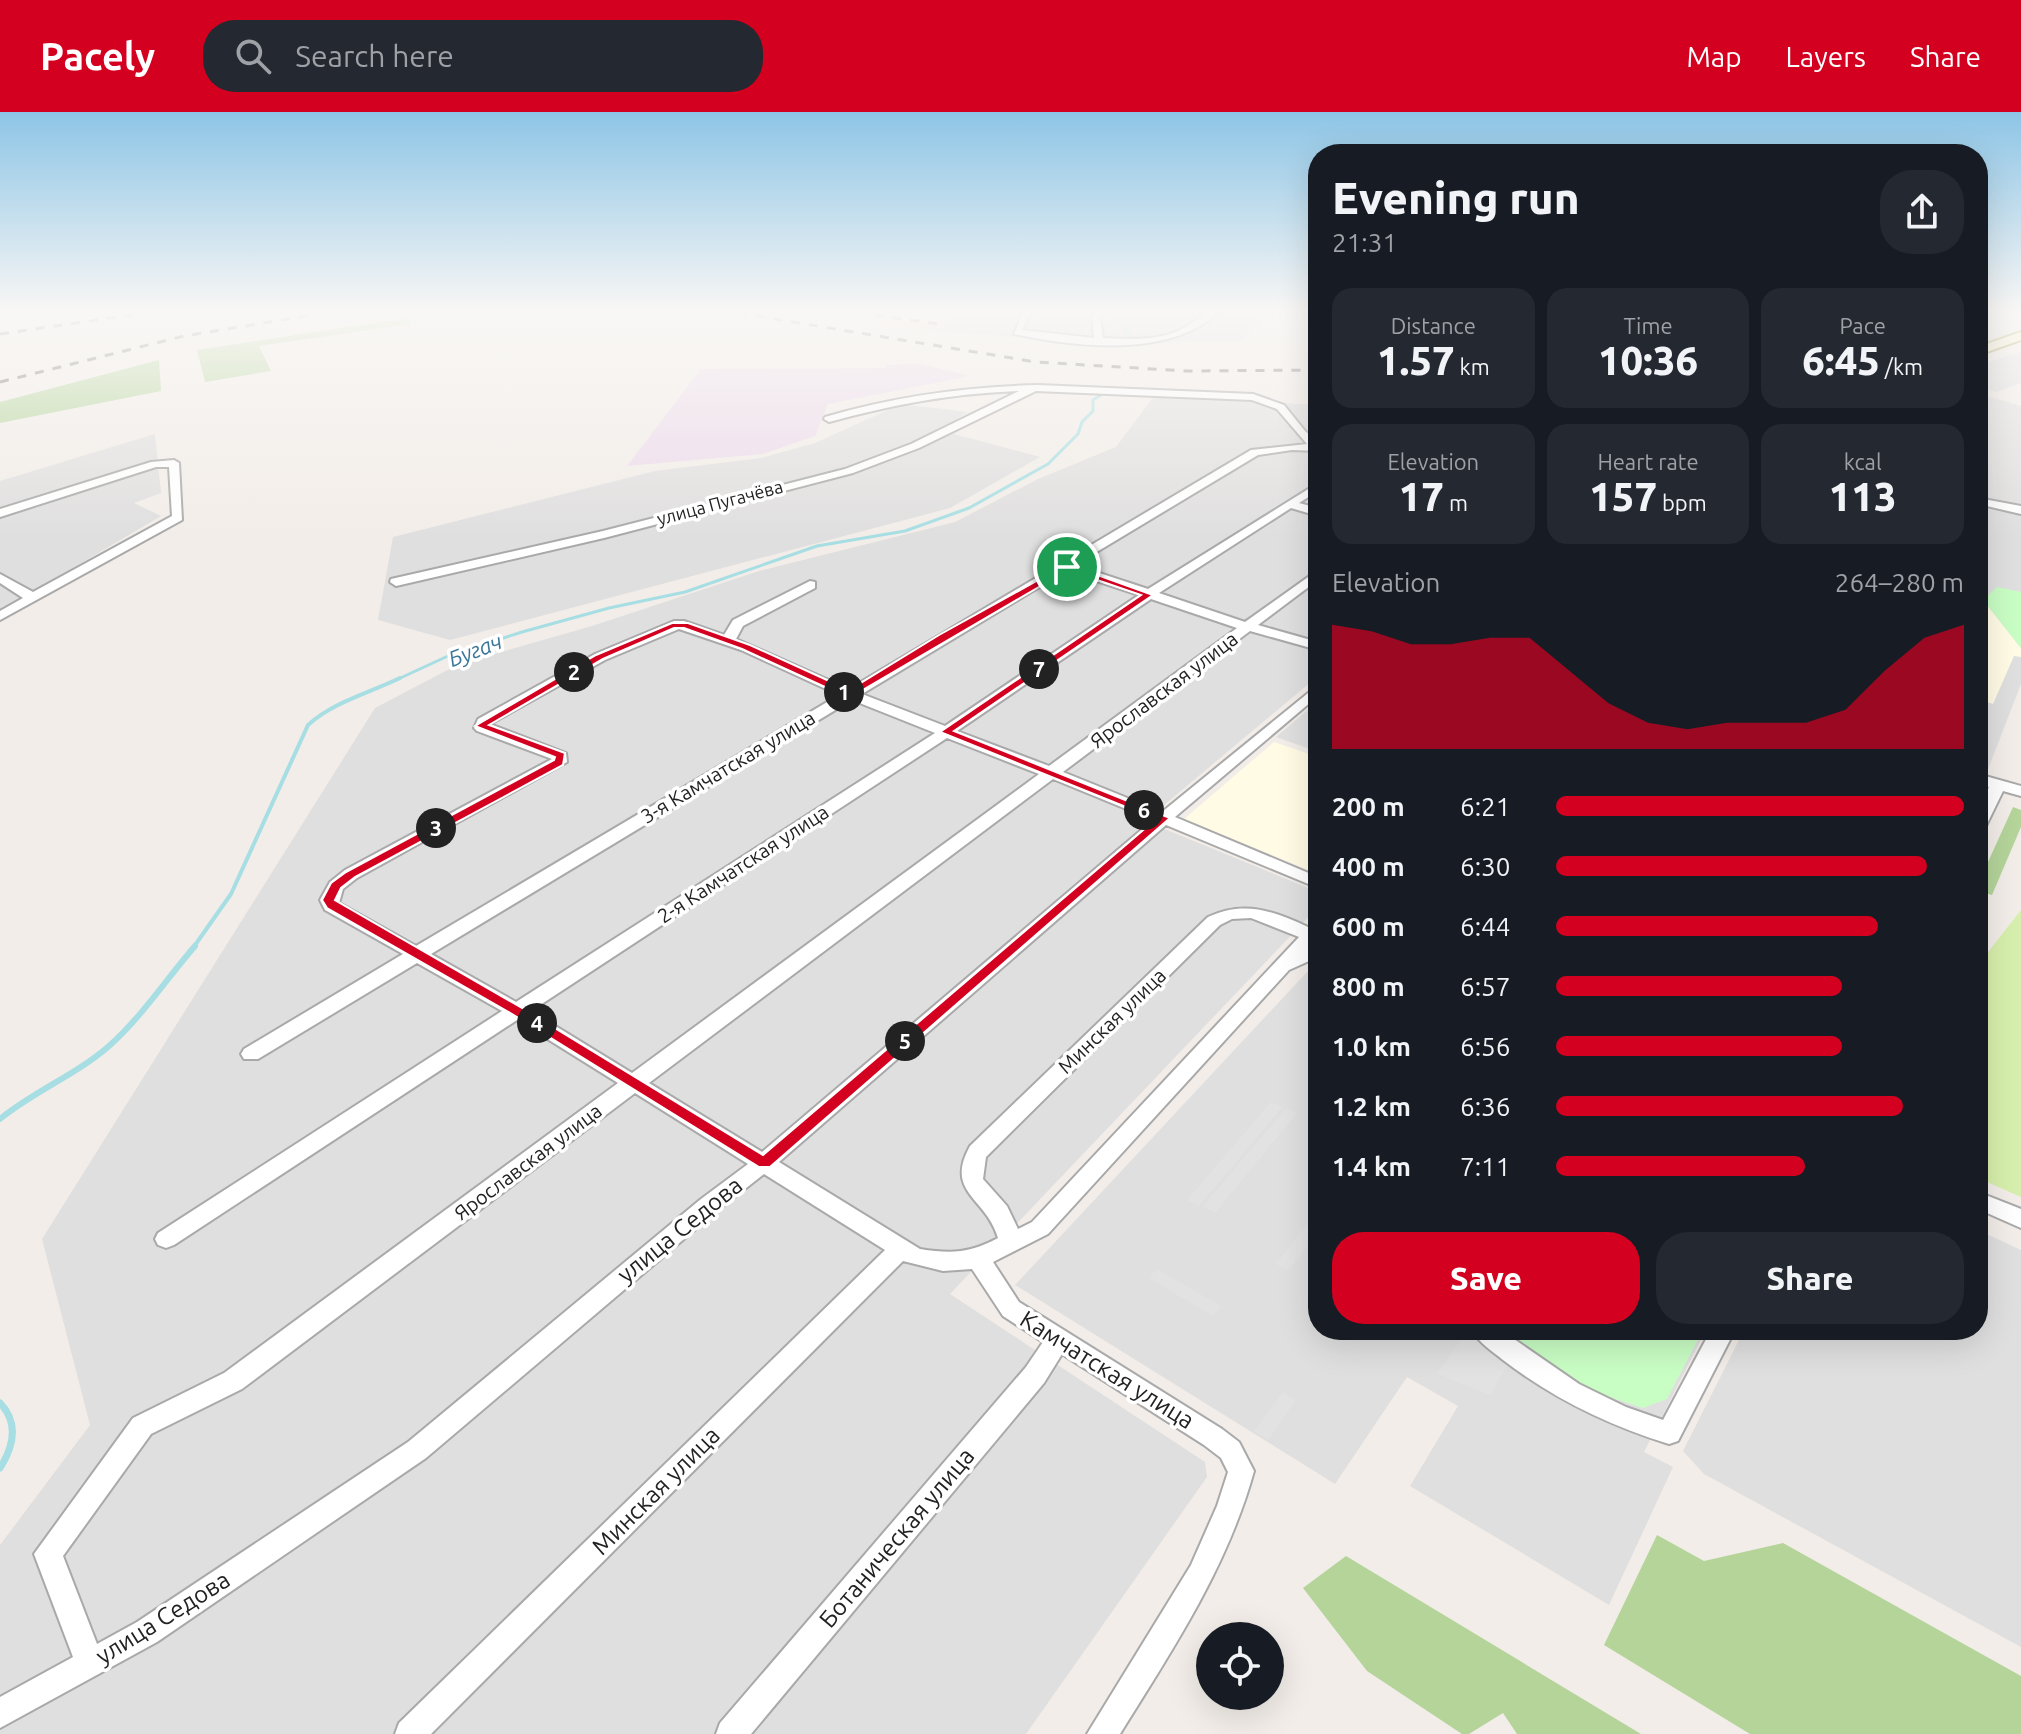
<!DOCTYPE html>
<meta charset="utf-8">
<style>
:root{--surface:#171b24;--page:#242831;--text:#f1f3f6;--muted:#9ea1a6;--accent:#d40020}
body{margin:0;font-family:Ubuntu,sans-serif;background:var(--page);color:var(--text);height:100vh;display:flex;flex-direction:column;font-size:30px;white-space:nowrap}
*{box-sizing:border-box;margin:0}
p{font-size:26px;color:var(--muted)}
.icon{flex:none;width:44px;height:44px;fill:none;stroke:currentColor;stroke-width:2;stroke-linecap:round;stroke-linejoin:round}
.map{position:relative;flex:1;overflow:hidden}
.drawer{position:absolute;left:1308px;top:32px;width:680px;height:1196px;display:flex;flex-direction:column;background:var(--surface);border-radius:32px;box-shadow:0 8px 32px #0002}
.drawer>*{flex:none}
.controls{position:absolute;left:1196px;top:1510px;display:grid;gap:16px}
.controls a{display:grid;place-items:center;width:88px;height:88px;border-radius:50%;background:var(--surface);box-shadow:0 8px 32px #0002;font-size:40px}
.pin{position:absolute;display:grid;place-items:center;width:68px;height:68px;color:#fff;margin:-34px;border:4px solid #fff;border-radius:50%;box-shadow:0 2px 8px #0007}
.km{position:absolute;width:40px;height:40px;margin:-20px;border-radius:50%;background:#222;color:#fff;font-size:22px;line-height:40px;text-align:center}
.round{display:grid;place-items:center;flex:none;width:84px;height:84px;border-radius:32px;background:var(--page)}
.headline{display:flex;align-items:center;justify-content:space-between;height:136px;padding:0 24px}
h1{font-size:44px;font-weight:800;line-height:60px}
.metrics{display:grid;grid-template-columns:repeat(3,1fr);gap:12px;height:136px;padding:8px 24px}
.metrics div{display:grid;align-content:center;border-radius:20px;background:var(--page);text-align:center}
.metrics b{font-size:40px;font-weight:800}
.metrics small{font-size:22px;font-weight:400}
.metrics p{font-size:22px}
.chart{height:224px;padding:16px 24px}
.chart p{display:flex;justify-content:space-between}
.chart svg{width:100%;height:144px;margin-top:8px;fill:var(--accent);opacity:.7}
.cta{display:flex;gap:16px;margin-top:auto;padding:16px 24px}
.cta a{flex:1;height:92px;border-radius:32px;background:var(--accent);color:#fff;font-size:32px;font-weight:800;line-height:92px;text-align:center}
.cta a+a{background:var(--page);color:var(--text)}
ul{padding:0 24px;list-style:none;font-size:26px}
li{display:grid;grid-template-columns:128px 96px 1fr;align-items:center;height:60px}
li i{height:20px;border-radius:10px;background:var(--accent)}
header{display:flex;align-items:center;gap:48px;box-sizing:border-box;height:112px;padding:0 40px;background:var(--accent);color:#fff}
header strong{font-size:38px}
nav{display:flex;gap:44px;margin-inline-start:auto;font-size:28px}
.search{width:560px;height:72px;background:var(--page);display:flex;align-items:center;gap:20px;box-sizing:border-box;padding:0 28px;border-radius:32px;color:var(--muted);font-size:30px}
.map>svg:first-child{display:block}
.residential{fill:#e0dfdf}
.commercial{fill:#f4d7da}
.industrial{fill:#ecdaeb}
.education{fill:#fffbe5}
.grass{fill:#d7efac}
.forest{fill:#b4d49a}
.park{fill:#c8fdc4}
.parking{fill:#e2e2e2}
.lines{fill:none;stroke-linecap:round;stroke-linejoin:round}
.stream-far3{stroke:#a6dee3;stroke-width:3}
.stream-far2{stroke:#a6dee3;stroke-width:4}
.stream-far1{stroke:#a6dee3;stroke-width:6}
.stream{stroke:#a6dee3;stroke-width:7}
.street-casing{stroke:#a9a9a9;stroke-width:4}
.secondary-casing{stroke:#827c00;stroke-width:4}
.street{fill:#fff;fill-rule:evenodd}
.secondary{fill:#fef7ba;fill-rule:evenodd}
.rail{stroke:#707070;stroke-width:3;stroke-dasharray:9 9;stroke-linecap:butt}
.route{fill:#d40020;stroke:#fff;stroke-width:2;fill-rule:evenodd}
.labels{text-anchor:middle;stroke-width:7;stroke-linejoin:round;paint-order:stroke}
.far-street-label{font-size:18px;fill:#222;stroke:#fff}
.street-label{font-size:20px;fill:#222;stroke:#fff}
.water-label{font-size:22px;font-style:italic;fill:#3b7798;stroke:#fff}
.near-street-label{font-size:24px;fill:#222;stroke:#fff}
</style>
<header>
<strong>Pacely</strong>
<div class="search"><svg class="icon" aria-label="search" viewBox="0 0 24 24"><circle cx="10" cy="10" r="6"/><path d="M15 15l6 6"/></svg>Search here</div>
<nav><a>Map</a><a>Layers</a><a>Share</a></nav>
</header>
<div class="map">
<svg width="2021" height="1622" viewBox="0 0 2021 1622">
<rect width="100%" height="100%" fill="#f2ede8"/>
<path class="residential" d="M957,198h352l-20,10 -25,-2 -24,24 -56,-1 -42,4 -203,-13z
M2021,240v31l-24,9 -19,-6v-21z
M1978,281l43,13v278l-43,111z
M1154,284l164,9v271l-173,145 173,71v15l-368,387 255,168 2,15 -181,257h-1026v-189l90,-120 -48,-186 333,-531 84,-44 133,-38 167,-55 196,-49 83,-43 78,-32z
M901,292l67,8 -29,18 101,27 -90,51 -500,132 -72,-20 15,-83 262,-66 106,-13 54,-15z
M155,322l6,59 -27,10 27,13 -161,95v-130z
M1318,589v51l-42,-15z
M1318,857v361h388l-62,122 29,15 -64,138 -199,-119 48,-80 -51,-29 -72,107 -320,-199 292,-313z
M1978,1118l43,20v397l-317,-173 -21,-23 61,-121h234z"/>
<path class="commercial" d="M802,198h155l-18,22z"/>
<path class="industrial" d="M921,252l49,12 -142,28 -13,32 -52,18 -136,12 74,-97 185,-1v-3z"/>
<path class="education" d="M1978,486l5,2 38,48v9l-7,-1 -21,48 -15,-5z
M1274,630l44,15v117l-134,-55z"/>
<path class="grass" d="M2021,798v287l-43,-19v-213z"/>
<path class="forest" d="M408,206l2,6 -151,22 12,25 -66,11 -8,-32z
M159,248l2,31 -161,32v-21z
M2013,695l8,3v17l-29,68 -14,-4v-7z
M1657,1423l47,26 79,-18 238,133v58h-271l-146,-89z
M1346,1444l295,178h-124l-14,-21 -34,21h-7l-95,-63 -64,-83z"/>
<path class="park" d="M1997,475l24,5v56l-38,-48z
M1507,1218h196l-36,69 -24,9 -61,-20 -68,-43z"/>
<path class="parking" d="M1271,990l12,5 -84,99 -12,-6z
M1286,996l11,5 -82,100 -12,-7z
M1318,1098v22l-29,38 -13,-6z
M1157,1157l64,37 -8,10 -64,-38z
M1468,1218l40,34 -18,31 -53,-21z
M1283,1280l13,8 -28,40 -14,-9z"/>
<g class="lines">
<path class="stream-far3" d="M1110,198l-3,6 20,14 5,10
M396,568l52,-24 74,-24 87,-24 76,-16 132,-46 88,-15 64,-23 79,-44 30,-30 4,-12 11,-11v-11l8,-5"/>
<path class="stream-far2" d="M193,836l38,-54 77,-169c25,-23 61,-32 92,-47"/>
<path class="stream-far1" d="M0,1007c34,-28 76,-44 109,-73 31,-27 59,-69 86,-100"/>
<path class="stream" d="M0,1291c19,20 14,43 0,65"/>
<g class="street-casing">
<path id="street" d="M1024,198h8l-10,20 72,8 -2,-23 6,-5h9l-7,6 3,22c24,1 50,3 72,-6 16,-5 29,-22 46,-22 -50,49 -144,37 -207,24z
M1038,273l215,9 31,11 21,26 13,11v9l-26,-1 -34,5 -183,110 73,24 170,-106v8l-19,12 19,5v8l-27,-8 -132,85 86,29 73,-52v10l-60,45 60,17v8l-68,-19 -187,141 99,40 156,-127v11l-143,121 143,60v11l-152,-63 -387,337 141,87c32,5 50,4 78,-11 -12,-41 -54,-45 -28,-92l238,-229c36,-17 66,-6 100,10l10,-6v17l-6,7 6,-2v14l-29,13 -241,264 -55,28 26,40 203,127 17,13 15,29c-27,97 -81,178 -134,263h-33l104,-169 26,-59 11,-34 -7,-14 -17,-13 -142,-91 -18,29 -293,351h-35l4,-11 306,-356 17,-25 -40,-26 -31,-47 -29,2 -40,-10 -472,473h-36l4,-11 486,-473 -121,-76 -47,37 -291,247 -269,184 -157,86v-31l73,-40 -39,-103 99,-136 91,-45 394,-290 -101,-63 -343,225 -8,3 -8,-3 -3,-6 3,-6 344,-222 -85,-48 -159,96h-14l-3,-5 3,-5 159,-95 -78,-44 -5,-10 10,-18 15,-12 207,-111 -75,-28 -3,-3 4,-9 117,-65 79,-33h10l40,14 9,-15 77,-39 5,1v6l-72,38 -7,13 113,50 402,-239 56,-6 -30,-35 -25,-9 -216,-9 -117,57 -66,25 -249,65 -208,48 -6,-4 1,-3 212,-48 242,-62 66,-25 108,-53c-71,3 -122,13 -190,31l-5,-3 1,-2c71,-21 140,-30 213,-32zM1066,459l73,24 -194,131 -83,-32zM1151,487l86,29 -188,138 -92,-35zM679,517l62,21 98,45 -423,251 -77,-43 4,-14 14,-11 210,-116 -1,-9 -76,-29 115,-64zM852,588l83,33 -419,269 -85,-48zM947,626l92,36 -407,299 -101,-62zM1053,667l100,41 -391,332 -113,-69zM1251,806l48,19 -267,285 -14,7 -11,-23 -24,-27 3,-22 234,-232 12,-6zM635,981l113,71 -47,35 -293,243 -271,180 -40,22 -34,-88 88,-122 91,-45z
M174,348l5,3 3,57 -182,100v-9l23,-13 -23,-15v-9l33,18 139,-76 -3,-49h-13l-156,50v-8l151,-47z
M1978,386l43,8v8l-43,-10z
M1978,662l43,12v10l-18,-5 -17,35 -8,5v-22l11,-22 -11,-3z
M1978,1080l43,17v19l-43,-19z
M1472,1218h29l78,54 47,23 37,13 48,-90h24l-57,111 -9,3c-61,-19 -115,-45 -166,-84 -11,-9 -25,-18 -31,-30z"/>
</g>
<g class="secondary-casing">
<path id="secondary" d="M2021,220v8l-43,15v-8z"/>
</g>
<use href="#street" class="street"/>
<use href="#secondary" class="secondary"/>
<path class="rail" d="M720,198l316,52 151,9 131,-1
M839,198l100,14
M0,222l166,-24
M0,270l184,-46 159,-26"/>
</g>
<linearGradient id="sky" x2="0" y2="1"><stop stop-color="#8dc5e6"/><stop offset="0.47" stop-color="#f9f7f5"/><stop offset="1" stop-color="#f9f7f5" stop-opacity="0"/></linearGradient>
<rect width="2021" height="425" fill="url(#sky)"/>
<path class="route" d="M1067,452l86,31 -199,136 216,87 -400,349h-11l-247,-153 -185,-106 -5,-8 9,-17 15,-11 208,-112 1,-3 -80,-31 121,-71 76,-32h16l62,22 99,45 90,-55zM1068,458l73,25 -201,137 216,87 -393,336 -241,-147 -187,-108 6,-12 14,-11 208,-112 2,-12 -76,-28 114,-66 71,-31h10l58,21 107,49z"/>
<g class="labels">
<g class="far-street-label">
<text transform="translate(720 391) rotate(-15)" y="6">улица Пугачёва</text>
</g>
<g class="street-label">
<text transform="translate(1164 578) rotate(-37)" y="7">Ярославская улица</text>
<text transform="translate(728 655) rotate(-31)" y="7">3-я Камчатская улица</text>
<text transform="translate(743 752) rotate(-33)" y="7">2-я Камчатская улица</text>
<text transform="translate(1112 909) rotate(-44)" y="7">Минская улица</text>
<text transform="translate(528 1050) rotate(-37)" y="7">Ярославская улица</text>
</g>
<g class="water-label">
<text transform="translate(475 538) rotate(-21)" y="8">Бугач</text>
</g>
<g class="near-street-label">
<text transform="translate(680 1118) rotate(-39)" y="8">улица Седова</text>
<text transform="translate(1107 1258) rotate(32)" y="8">Камчатская улица</text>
<text transform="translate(656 1379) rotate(-45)" y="8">Минская улица</text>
<text transform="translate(897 1426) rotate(-50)" y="8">Ботаническая улица</text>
<text transform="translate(163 1506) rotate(-32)" y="8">улица Седова</text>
</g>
</g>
</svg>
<div class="controls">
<a><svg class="icon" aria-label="locate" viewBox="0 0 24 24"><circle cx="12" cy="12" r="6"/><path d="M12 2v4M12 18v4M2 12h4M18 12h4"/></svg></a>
</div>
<div class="pin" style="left:1067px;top:455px;background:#1e9e55"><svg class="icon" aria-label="arrive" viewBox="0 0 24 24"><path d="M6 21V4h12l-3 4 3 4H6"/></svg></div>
<b class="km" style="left:844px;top:580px">1</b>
<b class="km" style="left:574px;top:560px">2</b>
<b class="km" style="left:436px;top:716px">3</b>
<b class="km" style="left:537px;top:911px">4</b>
<b class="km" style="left:905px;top:929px">5</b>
<b class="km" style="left:1144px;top:698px">6</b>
<b class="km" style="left:1039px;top:557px">7</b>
<section class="drawer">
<div class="headline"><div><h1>Evening run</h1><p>21:31</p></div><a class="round"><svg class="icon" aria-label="share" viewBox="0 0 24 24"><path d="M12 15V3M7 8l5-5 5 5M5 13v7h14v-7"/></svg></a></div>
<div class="metrics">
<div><p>Distance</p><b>1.57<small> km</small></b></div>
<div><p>Time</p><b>10:36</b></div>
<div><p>Pace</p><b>6:45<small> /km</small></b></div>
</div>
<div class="metrics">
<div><p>Elevation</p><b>17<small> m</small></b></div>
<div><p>Heart rate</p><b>157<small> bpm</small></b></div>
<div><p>kcal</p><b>113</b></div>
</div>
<div class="chart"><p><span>Elevation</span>264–280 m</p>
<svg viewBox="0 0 160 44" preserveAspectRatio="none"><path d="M0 44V6L10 8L20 12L30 12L40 10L50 10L60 20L70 30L80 36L90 38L100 36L110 36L120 36L130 32L140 20L150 10L160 6V44z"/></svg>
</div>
<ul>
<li><b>200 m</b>6:21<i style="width:100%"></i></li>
<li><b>400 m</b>6:30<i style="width:91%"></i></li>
<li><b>600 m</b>6:44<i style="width:79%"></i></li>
<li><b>800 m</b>6:57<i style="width:70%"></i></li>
<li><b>1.0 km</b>6:56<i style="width:70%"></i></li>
<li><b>1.2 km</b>6:36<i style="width:85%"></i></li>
<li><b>1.4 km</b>7:11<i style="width:61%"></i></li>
</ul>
<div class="cta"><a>Save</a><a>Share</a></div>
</section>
</div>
